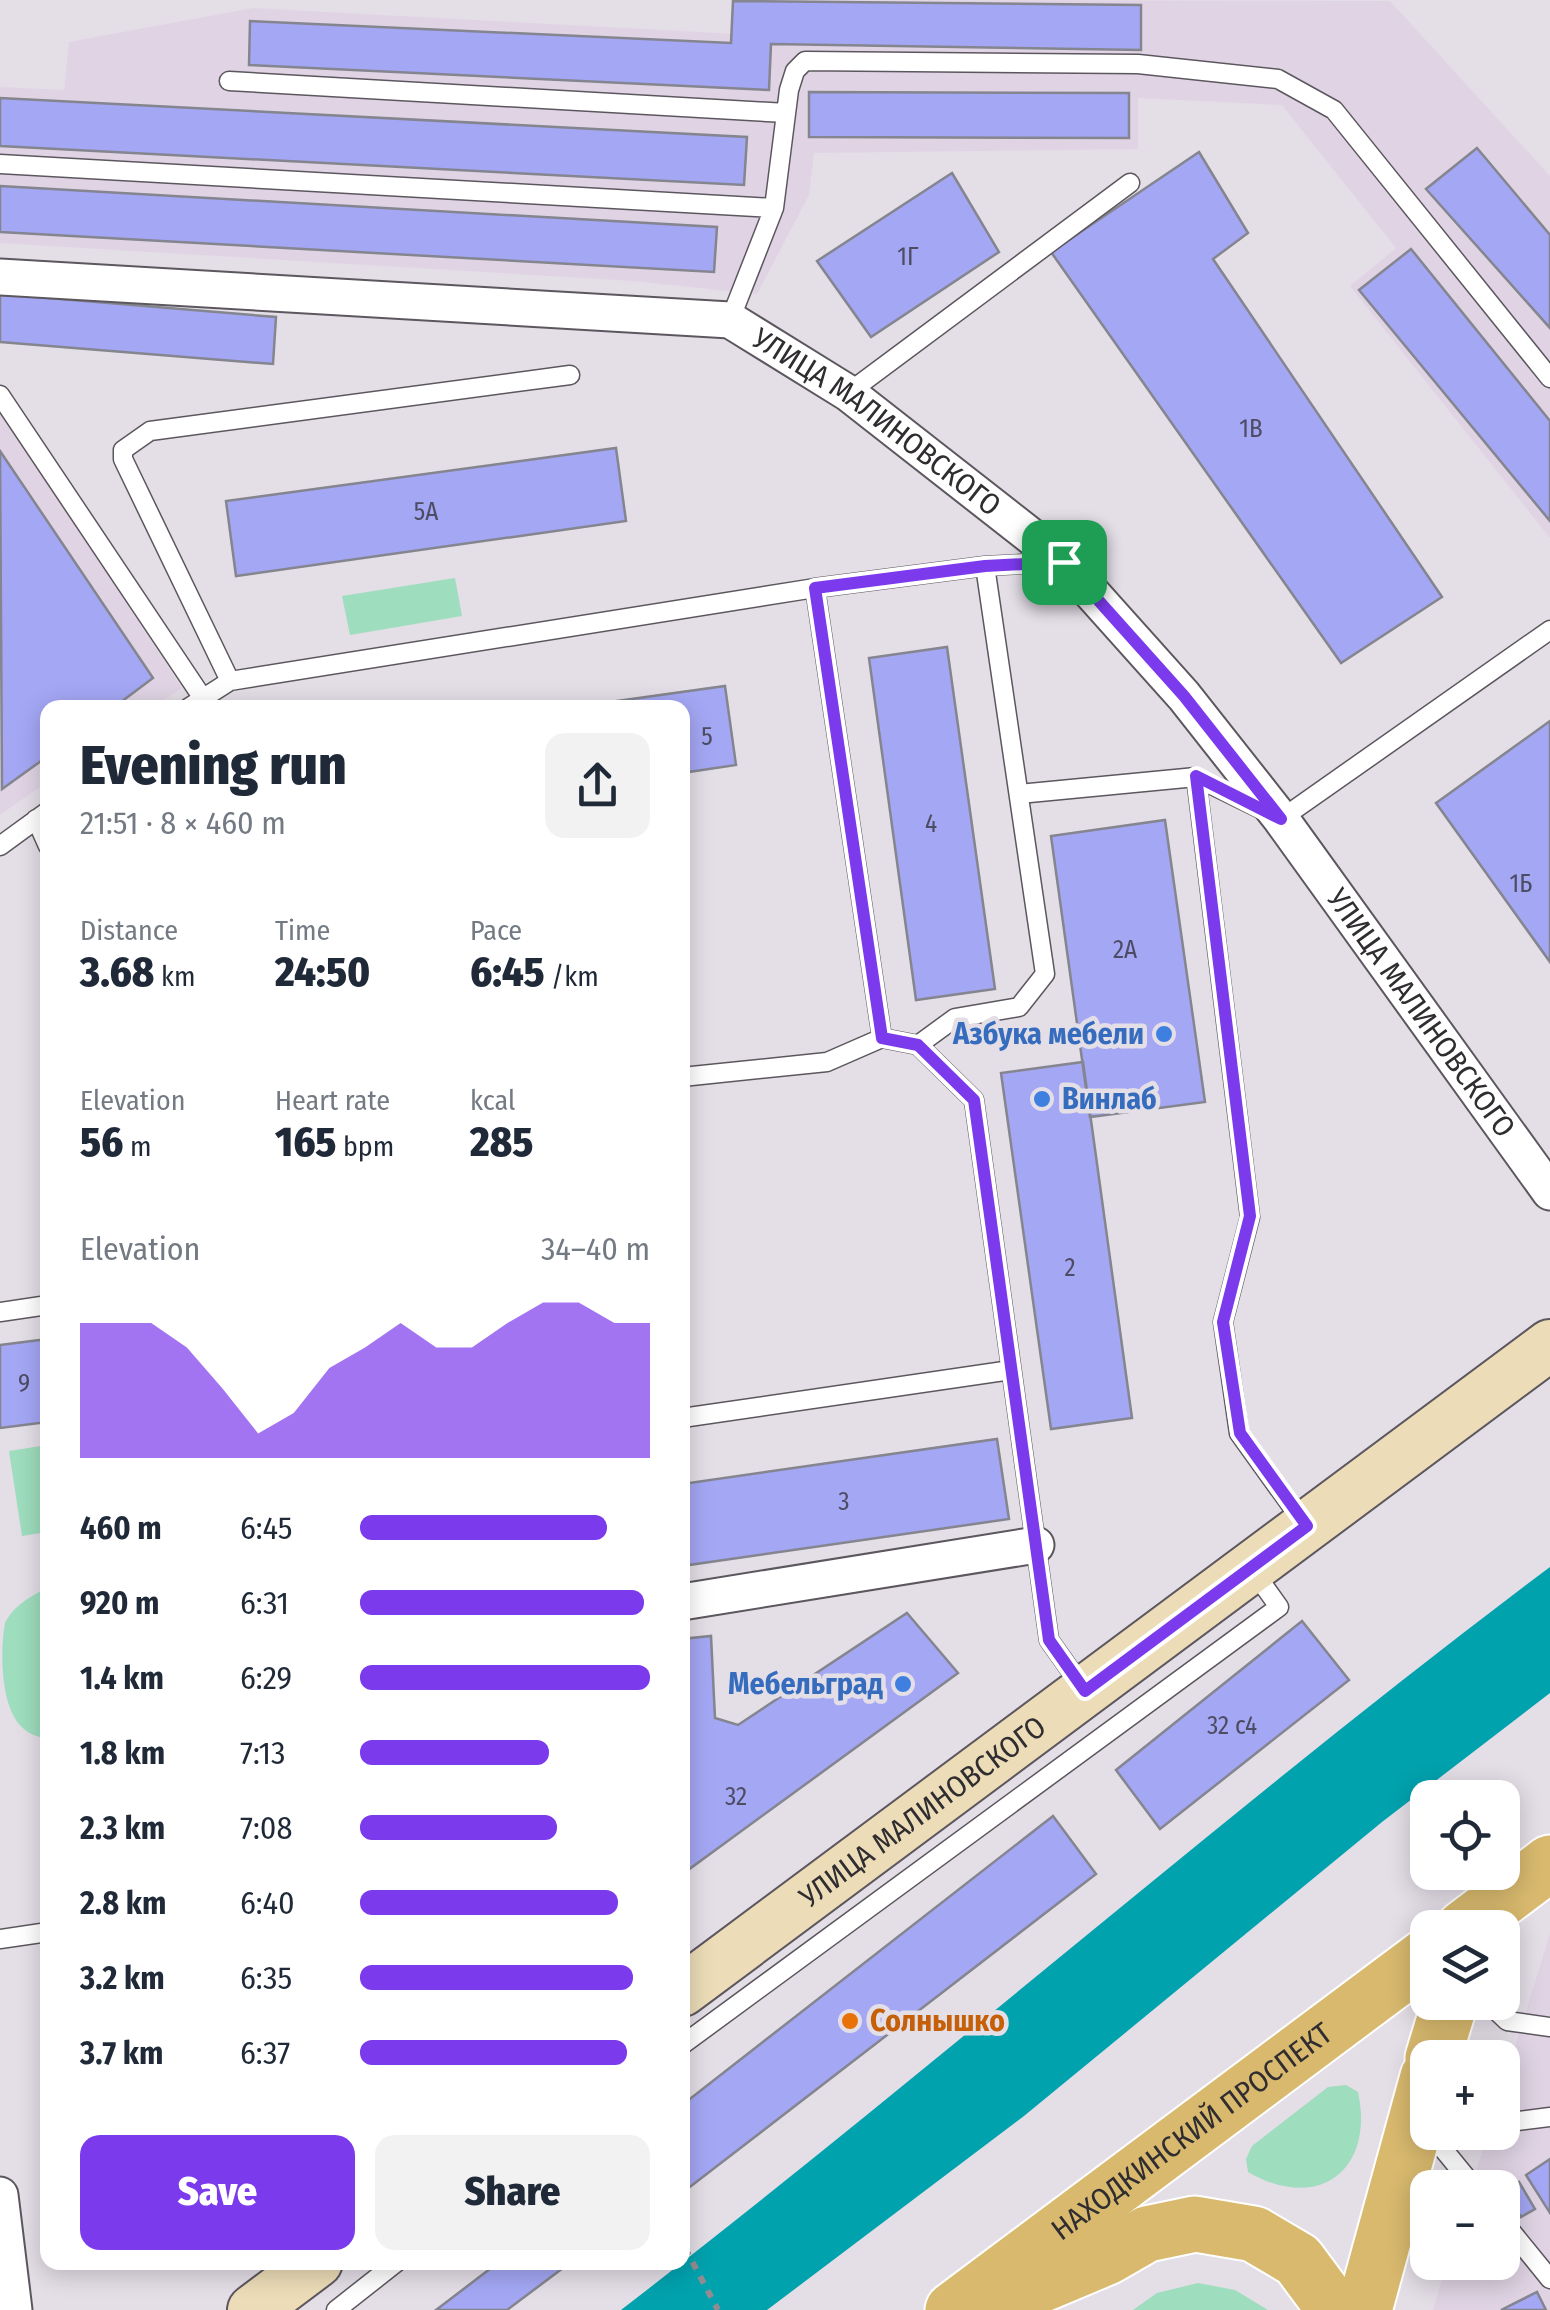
<!DOCTYPE html>
<meta charset="utf-8">
<style>
:root{--surface:#fff;--page:#f2f2f3;--text:#1f2937;--muted:#747a83;--accent:#7c3aed}
body{margin:0;font-family:"Fira Sans Condensed",sans-serif;background:var(--page);color:var(--text);height:100vh;display:flex;flex-direction:column;font-size:38px;white-space:nowrap}
*{box-sizing:border-box;margin:0}
p{font-size:32px;color:var(--muted)}
.icon{flex:none;width:55px;height:55px;fill:none;stroke:currentColor;stroke-width:2;stroke-linecap:round;stroke-linejoin:round}
.map{position:relative;flex:1;overflow:hidden}
.drawer{position:absolute;left:40px;top:700px;width:650px;height:1570px;display:flex;flex-direction:column;background:var(--surface);border-radius:20px;box-shadow:0 5px 25px #0003}
.drawer>*{flex:none}
.buttons{position:absolute;left:1410px;top:1780px;display:grid;gap:20px}
.buttons a{display:grid;place-items:center;width:110px;height:110px;border-radius:20px;background:var(--surface);box-shadow:0 5px 25px #0003;font-size:50px}
.pin{position:absolute;display:grid;place-items:center;width:85px;height:85px;color:#fff;margin:-42px;border-radius:20px;box-shadow:0 5px 15px #0006}
.round{display:grid;place-items:center;flex:none;width:105px;height:105px;border-radius:20px;background:var(--page)}
.head{display:flex;align-items:center;justify-content:space-between;height:170px;padding:0 40px}
h1{font-size:55px;font-weight:800;line-height:75px}
.figures{display:grid;grid-template-columns:repeat(3,1fr);gap:15px;height:170px;padding:10px 40px}
.figures div{display:grid;align-content:center}
.figures b{font-size:42px;font-weight:800}
.figures small{font-size:28px;font-weight:400}
.figures p{font-size:28px}
.chart{height:280px;padding:20px 40px}
.chart p{display:flex;justify-content:space-between}
.chart svg{width:100%;height:180px;margin-top:10px;fill:var(--accent);opacity:.7}
.cta{display:flex;gap:20px;margin-top:auto;padding:20px 40px}
.cta a{flex:1;height:115px;border-radius:20px;background:var(--accent);color:#fff;font-size:40px;font-weight:800;line-height:115px;text-align:center}
.cta a+a{background:var(--page);color:var(--text)}
ul{padding:0 40px;list-style:none;font-size:32px}
li{display:grid;grid-template-columns:160px 120px 1fr;align-items:center;height:75px}
li i{height:25px;border-radius:12px;background:var(--accent)}
.map>svg:first-child{display:block}
.built{fill:#e0d4e4}
.green{fill:#9eddbe}
.water{fill:#00a2ae}
.building{fill:#a4a7f4;stroke:#84858e;stroke-width:2.5}
.lines{fill:none;stroke-linecap:round;stroke-linejoin:round}
.lane-casing{stroke:#5c575e;stroke-width:21}
.street-casing{stroke:#5c575e;stroke-width:39}
.secondary-casing{stroke:#5c575e;stroke-width:54}
.primary-casing{stroke:#fff;stroke-width:59}
.path{stroke:#908c92;stroke-width:6;stroke-dasharray:8 8;stroke-linecap:butt}
.lane{stroke:#fff;stroke-width:18}
.street{stroke:#fff;stroke-width:35}
.secondary{stroke:#ecdcb7;stroke-width:50}
.primary{stroke:#d8b96e;stroke-width:55}
.route-casing{stroke:#fff;stroke-width:20}
.route{stroke:#7c3aed;stroke-width:12}
.shop-dot{fill:#3f7fe0;stroke:#e4dee7;stroke-width:4}
.food-dot{fill:#e8710a;stroke:#e4dee7;stroke-width:4}
.labels{text-anchor:middle;stroke-width:9;stroke-linejoin:round;paint-order:stroke}
.number-label{font-size:25px;fill:#4d4c62}
.street-label{font-size:30px;fill:#302d31;stroke:#e4dee7}
.shop-label{font-size:30px;font-weight:bold;fill:#366cbe;stroke:#e4dee7;text-anchor:end}
.food-label{font-size:30px;font-weight:bold;fill:#c56008;stroke:#e4dee7;text-anchor:start}
</style>
<div class="map">
<svg width="1550" height="2310" viewBox="0 0 1550 2310">
<rect width="100%" height="100%" fill="#e4dee7"/>
<path class="built" d="M793,0l597,1 160,175v362l-200,-252 46,-38 -114,-143 -144,-7v51l-324,4 -5,42 -52,99 -124,-13 -633,-38v-156l64,3 5,-48 184,-34 537,29z
M0,410l182,278 -28,19 -106,1 -1,74 -47,33z
M1550,1934v376h-117l14,-47 55,-1v-74l-31,-1 17,-54 14,-1 1,-47z"/>
<path class="green" d="M455,578l7,38 -112,19 -8,-39z
M47,1445v87l-25,4 -13,-85z
M47,1588l1,151h-2c-7,-2 -17,-5 -22,-10 -24,-19 -24,-78 -19,-106 8,-17 26,-27 42,-35z
M1346,2085l12,7c17,78 -40,121 -110,80l-2,-13 6,-13 76,-59z
M1198,2283l37,7 33,20h-135l24,-17z"/>
<path class="water" d="M1550,1567v126l-168,129 -358,294 -257,194h-146c314,-242 612,-505 929,-743z"/>
<path class="building" d="M733,1l408,4v45l-370,-6 -2,46 -520,-25 1,-44 481,22z
M809,92l320,1v45l-320,-1z
M0,98l747,39 -3,48 -744,-39z
M1477,148l73,87v93l-124,-139z
M1199,152l49,81 -35,26 229,338 -101,66 -290,-411z
M952,173l47,79 -128,85 -54,-76z
M0,186l717,41 -3,45 -714,-40z
M1411,249l139,172v100l-191,-231z
M0,294l276,23 -3,47 -273,-22z
M616,448l10,73 -390,55 -10,-75z
M0,451l153,227 -40,30h-65v48l-46,33z
M947,647l48,342 -79,11 -47,-342z
M725,686l11,79 -54,8v-65h-115z
M1550,721v241l-114,-159z
M1165,820l40,282 -115,15 -39,-281z
M1083,1062l49,356 -81,11 -50,-356z
M48,1339v83l-48,6v-83z
M997,1439l12,80 -327,47v-82z
M907,1613l51,60 -270,197 -6,-2v-229l29,-3 4,82 23,7z
M1302,1621l47,59 -189,149 -44,-59z
M1053,1816l43,58 -414,319v-88z
M1550,2159v54l-24,-38z
M1519,2182l16,27 -14,8 -17,-26z
M499,2262h72l-64,48h-71z
M1537,2292l9,18h-45z"/>
<g class="lines">
<g class="lane-casing">
<path id="lane" d="M229,81l557,32
M0,164l774,44
M730,320l44,-112 15,-118 6,-19 10,-10 333,3 140,15 56,31 216,268
M848,393l282,-210
M0,395l202,302
M815,588l67,450
M230,681l-107,-222v-9l27,-19 420,-56
M188,708l42,-27 585,-93 170,-22 76,-4
M1196,777l54,440 -27,105 16,111 64,89
M1019,794l177,-17 85,42 269,-189
M36,819l12,27
M0,846l48,-35
M918,1045l37,-27 64,-11 26,-33 -60,-408
M682,1077l145,-15 55,-24 36,7 56,55 75,540 34,48
M0,1312l48,-7
M682,1418l329,-48
M0,1939l48,-7
M1487,2002l20,19 43,6
M682,2045l597,-438 -25,-35
M1502,2123l48,-6
M1430,2133l45,55
M1502,2220l48,59
M336,2310l61,-48"/>
</g>
<g class="street-casing">
<g id="street">
<path id="s1" d="M0,277l730,43 118,73 216,169 120,134 97,123 269,373"/>
<path d="M682,1602l354,-57"/>
<path d="M0,2195l14,115"/>
</g>
</g>
<g class="secondary-casing">
<g id="secondary">
<path id="s2" d="M682,1991l868,-646"/>
<path d="M253,2310l64,-48"/>
</g>
</g>
<g class="primary-casing">
<g id="primary">
<path d="M1464,1928l86,-65"/>
<path d="M1433,2058l17,-56"/>
<path d="M995,2304l112,-47 40,-23 48,-10 59,10 44,26 37,50"/>
<path id="s3" d="M953,2310l475,-355"/>
<path d="M1364,2310l64,-233"/>
</g>
</g>
<path class="path" d="M685,2248l33,62"/>
<use href="#lane" class="lane"/>
<use href="#street" class="street"/>
<use href="#secondary" class="secondary"/>
<use href="#primary" class="primary"/>
</g>
<g class="lines">
<g class="route-casing">
<path id="route" d="M1064,562l120,134 97,123 -85,-43 54,440 -27,106 17,111 67,93 -222,165 -36,-51 -75,-540 -56,-55 -36,-7 -67,-450 170,-22z"/>
</g>
<use href="#route" class="route"/>
</g>
<g class="shop-dot">
<circle cx="1164" cy="1034" r="10"/>
<circle cx="1042" cy="1099" r="10"/>
<circle cx="903" cy="1684" r="10"/>
</g>
<circle class="food-dot" cx="850" cy="2021" r="10"/>
<g class="labels">
<g class="number-label">
<text x="908" y="265">1Г</text>
<text x="1251" y="437">1В</text>
<text x="426" y="520">5А</text>
<text x="707" y="745">5</text>
<text x="931" y="832">4</text>
<text x="1521" y="892">1Б</text>
<text x="1125" y="958">2А</text>
<text x="1070" y="1276">2</text>
<text x="24" y="1392">9</text>
<text x="844" y="1510">3</text>
<text x="1232" y="1734">32 с4</text>
<text x="736" y="1805">32</text>
</g>
<g class="street-label">
<text dy="10" stroke="none"><textPath href="#s1" startOffset="910">УЛИЦА МАЛИНОВСКОГО</textPath></text>
<text dy="10" stroke="none"><textPath href="#s1" startOffset="1720">УЛИЦА МАЛИНОВСКОГО</textPath></text>
<text dy="10" stroke="none"><textPath href="#s2" startOffset="300">УЛИЦА МАЛИНОВСКОГО</textPath></text>
<text dy="10" stroke="none"><textPath href="#s3" startOffset="298">НАХОДКИНСКИЙ ПРОСПЕКТ</textPath></text>
</g>
<g class="shop-label">
<text x="1144" y="1044">Азбука мебели</text>
<text x="1062" y="1109" text-anchor="start">Винлаб</text>
<text x="883" y="1694">Мебельград</text>
</g>
<g class="food-label">
<text x="870" y="2031">Солнышко</text>
</g>
</g>
</svg>
<div class="buttons">
<a><svg class="icon" aria-label="locate" viewBox="0 0 24 24"><circle cx="12" cy="12" r="6"/><path d="M12 2v4M12 18v4M2 12h4M18 12h4"/></svg></a>
<a><svg class="icon" aria-label="layers" viewBox="0 0 24 24"><path d="M12 4l9 5-9 5-9-5zM3 14l9 5 9-5"/></svg></a>
<a>+</a>
<a>−</a>
</div>
<div class="pin" style="left:1064px;top:562px;background:#1e9e55"><svg class="icon" aria-label="arrive" viewBox="0 0 24 24"><path d="M6 21V4h12l-3 4 3 4H6"/></svg></div>
<section class="drawer">
<div class="head"><div><h1>Evening run</h1><p>21:51 · 8 × 460 m</p></div><a class="round"><svg class="icon" aria-label="share" viewBox="0 0 24 24"><path d="M12 15V3M7 8l5-5 5 5M5 13v7h14v-7"/></svg></a></div>
<div class="figures">
<div><p>Distance</p><b>3.68<small> km</small></b></div>
<div><p>Time</p><b>24:50</b></div>
<div><p>Pace</p><b>6:45<small> /km</small></b></div>
</div>
<div class="figures">
<div><p>Elevation</p><b>56<small> m</small></b></div>
<div><p>Heart rate</p><b>165<small> bpm</small></b></div>
<div><p>kcal</p><b>285</b></div>
</div>
<div class="chart"><p><span>Elevation</span>34–40 m</p>
<svg viewBox="0 0 160 44" preserveAspectRatio="none"><path d="M0 44V11L10 11L20 11L30 17L40 27L50 38L60 33L70 22L80 17L90 11L100 17L110 17L120 11L130 6L140 6L150 11L160 11V44z"/></svg>
</div>
<ul>
<li><b>460 m</b>6:45<i style="width:85%"></i></li>
<li><b>920 m</b>6:31<i style="width:98%"></i></li>
<li><b>1.4 km</b>6:29<i style="width:100%"></i></li>
<li><b>1.8 km</b>7:13<i style="width:65%"></i></li>
<li><b>2.3 km</b>7:08<i style="width:68%"></i></li>
<li><b>2.8 km</b>6:40<i style="width:89%"></i></li>
<li><b>3.2 km</b>6:35<i style="width:94%"></i></li>
<li><b>3.7 km</b>6:37<i style="width:92%"></i></li>
</ul>
<div class="cta"><a>Save</a><a>Share</a></div>
</section>
</div>
